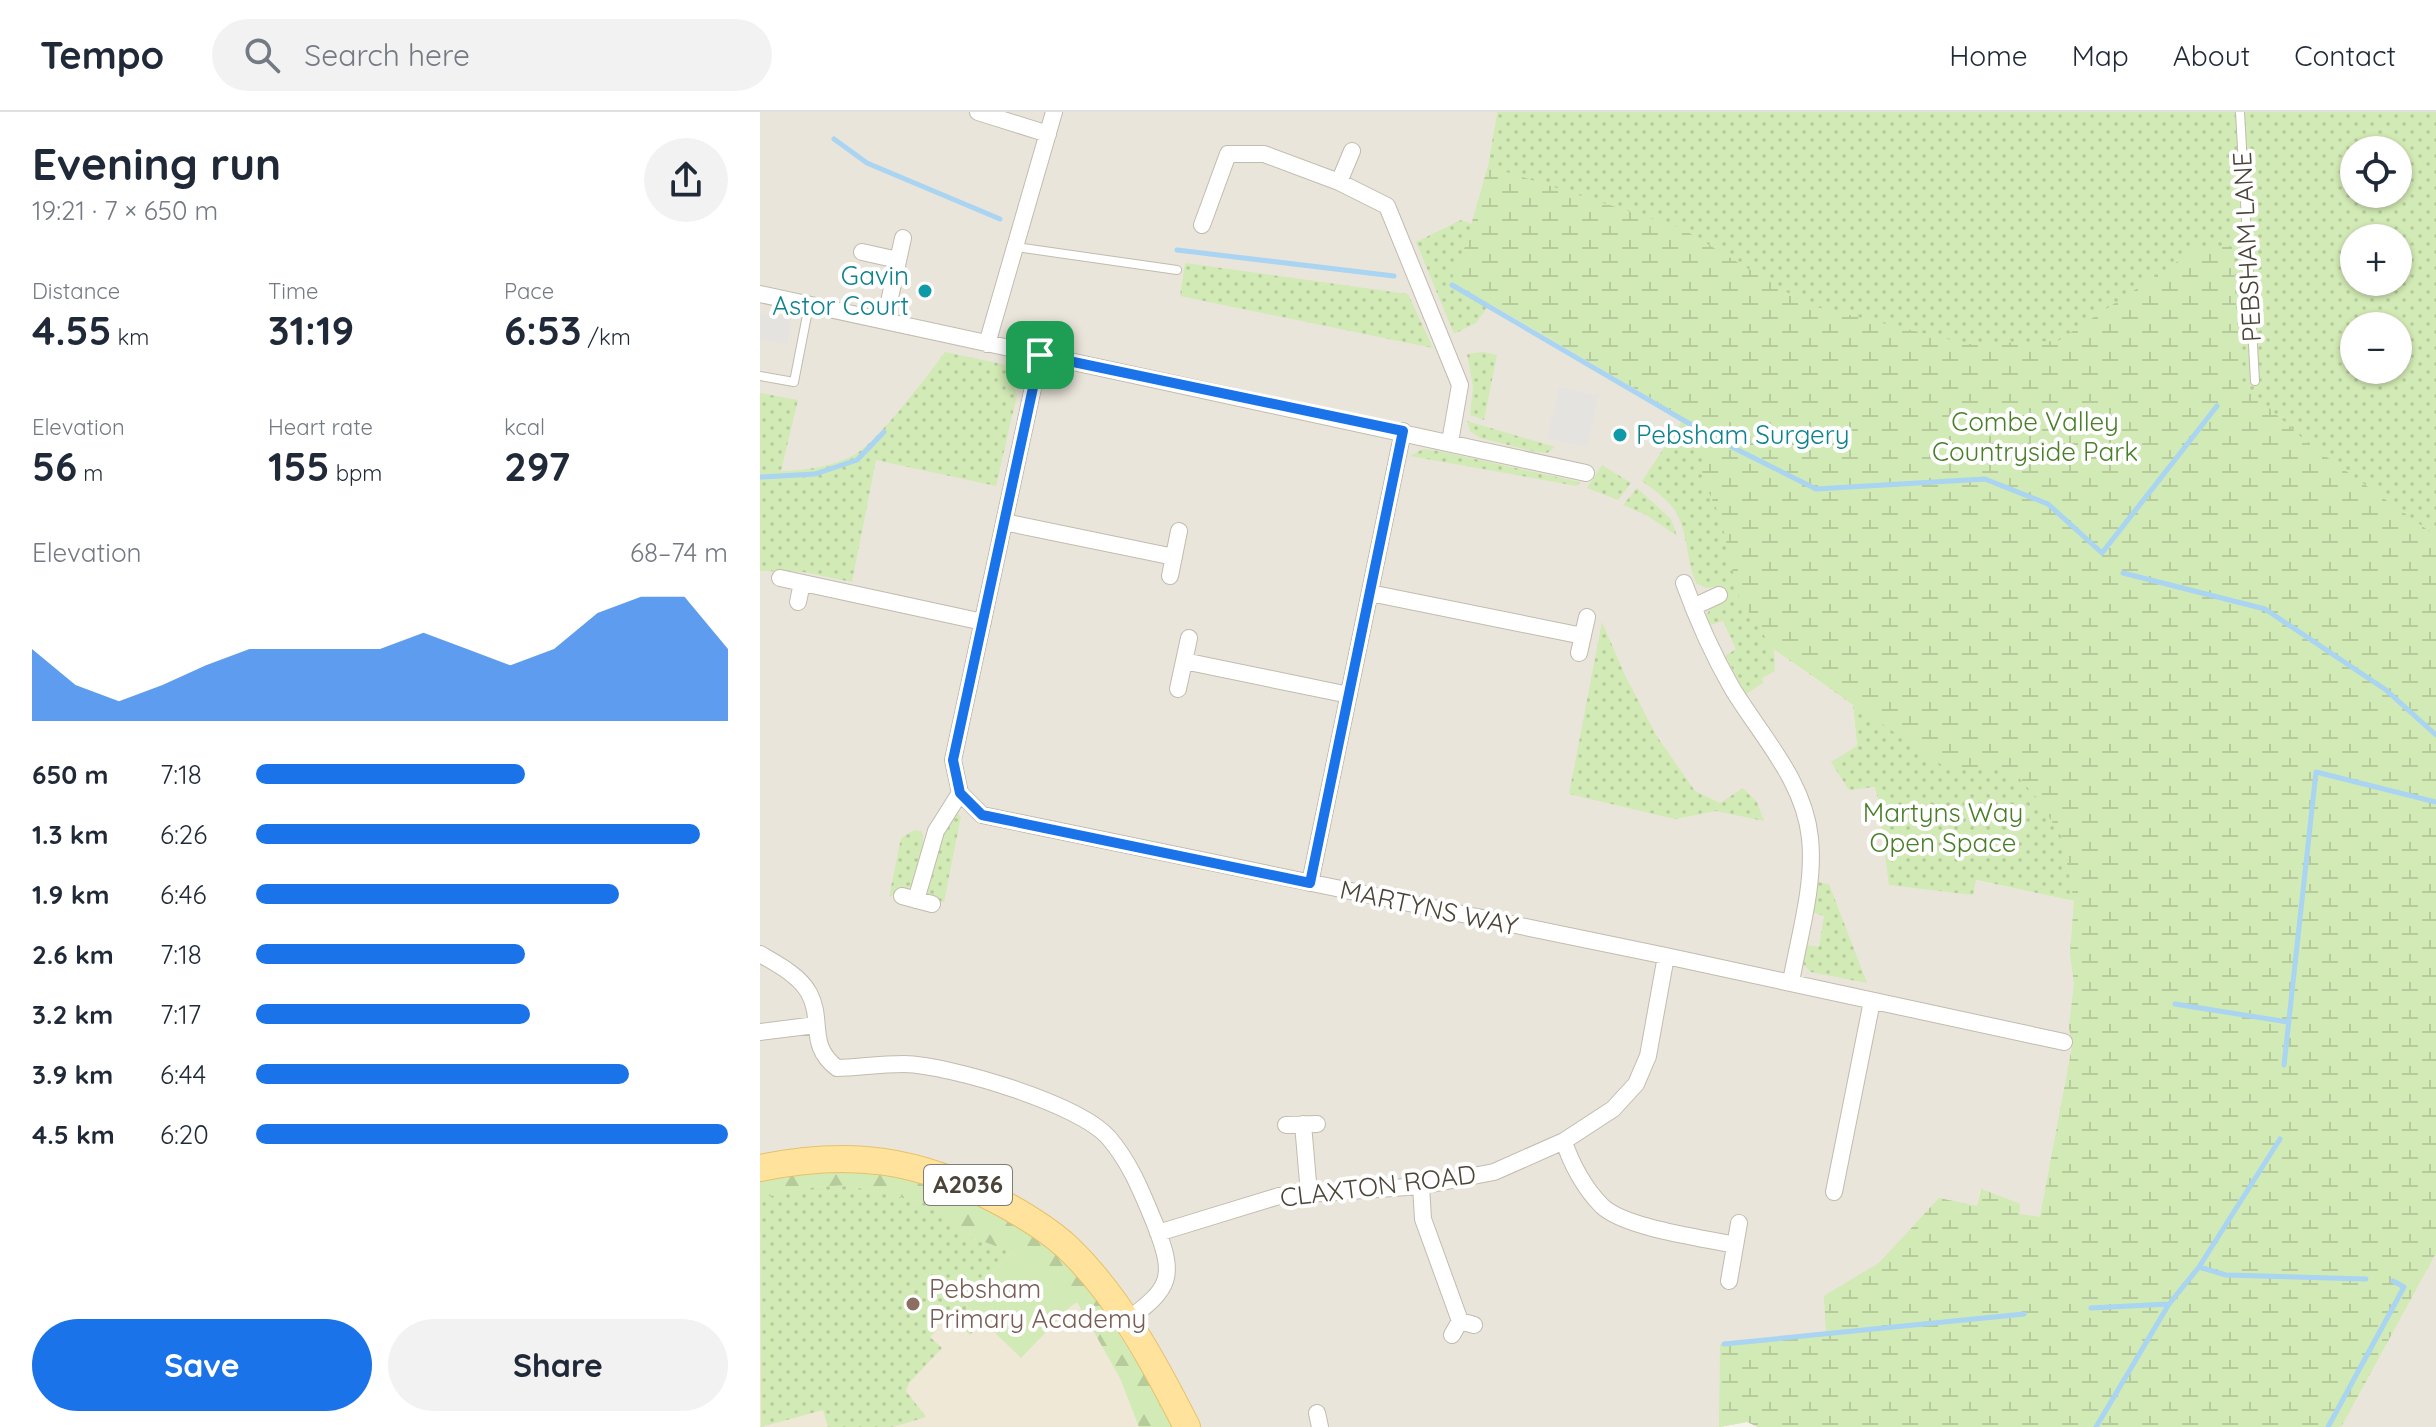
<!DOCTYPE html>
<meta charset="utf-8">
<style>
:root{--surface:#fff;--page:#f2f2f3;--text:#1f2937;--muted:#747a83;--line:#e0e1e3;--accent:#1a73e8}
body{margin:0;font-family:Quicksand,sans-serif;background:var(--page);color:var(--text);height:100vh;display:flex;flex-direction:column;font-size:30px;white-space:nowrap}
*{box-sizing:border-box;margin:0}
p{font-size:26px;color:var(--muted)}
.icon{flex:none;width:44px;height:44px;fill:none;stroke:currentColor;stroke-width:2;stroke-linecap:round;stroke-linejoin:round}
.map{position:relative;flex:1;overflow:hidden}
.drawer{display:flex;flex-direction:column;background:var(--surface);width:760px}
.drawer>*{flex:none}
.buttons{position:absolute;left:1580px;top:24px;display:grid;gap:16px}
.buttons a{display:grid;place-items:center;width:72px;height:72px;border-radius:50%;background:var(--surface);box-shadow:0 2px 6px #0004;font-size:40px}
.pin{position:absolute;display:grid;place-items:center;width:68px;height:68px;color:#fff;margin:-34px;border-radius:16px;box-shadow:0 4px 12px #0006}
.round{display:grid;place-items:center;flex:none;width:84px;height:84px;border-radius:42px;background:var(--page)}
.head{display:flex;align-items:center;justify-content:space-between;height:136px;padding:0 32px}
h1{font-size:44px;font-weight:700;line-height:60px}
.metrics{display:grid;grid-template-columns:repeat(3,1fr);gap:12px;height:136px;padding:8px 32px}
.metrics div{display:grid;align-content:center}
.metrics b{font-size:40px;font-weight:700}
.metrics small{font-size:22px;font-weight:400}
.metrics p{font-size:22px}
.chart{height:224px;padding:16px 32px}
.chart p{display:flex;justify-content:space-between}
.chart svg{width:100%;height:144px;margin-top:8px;fill:var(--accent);opacity:.7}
.action{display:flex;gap:16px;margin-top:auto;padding:16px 32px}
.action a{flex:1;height:92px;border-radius:48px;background:var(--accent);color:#fff;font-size:32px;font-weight:700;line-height:92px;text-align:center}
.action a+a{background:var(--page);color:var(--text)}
ul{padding:0 32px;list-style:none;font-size:26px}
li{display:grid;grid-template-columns:128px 96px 1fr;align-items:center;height:60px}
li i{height:20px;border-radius:10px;background:var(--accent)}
header{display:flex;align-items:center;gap:48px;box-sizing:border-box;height:112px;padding:0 40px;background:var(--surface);border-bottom:2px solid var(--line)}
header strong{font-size:38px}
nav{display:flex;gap:44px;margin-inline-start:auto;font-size:28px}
.search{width:560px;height:72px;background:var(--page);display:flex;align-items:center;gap:20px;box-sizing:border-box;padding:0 28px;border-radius:44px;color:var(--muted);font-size:30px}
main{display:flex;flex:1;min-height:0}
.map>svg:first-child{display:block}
.residential{fill:#eae5da}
.education{fill:#efe8d6}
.grass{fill:url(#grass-dots);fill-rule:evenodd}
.forest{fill:url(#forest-firs)}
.wetland{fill:url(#wetland-marsh)}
.pitch{fill:#d2eab5}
.parking{fill:#e5e3e0}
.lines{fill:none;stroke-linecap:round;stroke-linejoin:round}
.stream{stroke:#a9d4f2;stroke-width:5}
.lane-casing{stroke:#c2bbae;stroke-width:10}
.street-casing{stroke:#c2bbae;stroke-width:18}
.primary-casing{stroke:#e6c16a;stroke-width:28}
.lane{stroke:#fff;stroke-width:8}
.street{stroke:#fff;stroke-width:16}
.primary{stroke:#ffe39c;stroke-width:26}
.route-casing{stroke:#fff;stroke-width:16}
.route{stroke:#1a73e8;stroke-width:10}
.culture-dot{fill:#0f9aa8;stroke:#fff;stroke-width:3}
.education-dot{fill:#8d6e63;stroke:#fff;stroke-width:3}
.labels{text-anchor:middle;stroke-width:8;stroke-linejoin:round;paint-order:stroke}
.shield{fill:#fff;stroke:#817c74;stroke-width:2}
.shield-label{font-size:24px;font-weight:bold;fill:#4b4439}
.street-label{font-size:26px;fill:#4b4439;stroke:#fff}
.culture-label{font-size:26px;fill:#0d838f;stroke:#fff;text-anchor:end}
.park-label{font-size:26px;fill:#4a7f2a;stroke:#fff}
.education-label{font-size:26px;fill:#785e54;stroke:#fff;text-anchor:start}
</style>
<header>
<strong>Tempo</strong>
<div class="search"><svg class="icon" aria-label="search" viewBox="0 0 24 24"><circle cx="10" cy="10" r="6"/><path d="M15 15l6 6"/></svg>Search here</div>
<nav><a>Home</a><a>Map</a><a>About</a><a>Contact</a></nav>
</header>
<main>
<section class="drawer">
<div class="head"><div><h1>Evening run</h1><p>19:21 · 7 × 650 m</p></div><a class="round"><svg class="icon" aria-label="share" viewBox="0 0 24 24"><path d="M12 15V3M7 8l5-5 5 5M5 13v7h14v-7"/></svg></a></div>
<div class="metrics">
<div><p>Distance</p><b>4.55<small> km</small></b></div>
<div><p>Time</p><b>31:19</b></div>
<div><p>Pace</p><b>6:53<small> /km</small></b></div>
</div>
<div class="metrics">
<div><p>Elevation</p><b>56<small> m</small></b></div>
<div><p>Heart rate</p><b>155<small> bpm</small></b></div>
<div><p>kcal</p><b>297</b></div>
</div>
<div class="chart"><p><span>Elevation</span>68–74 m</p>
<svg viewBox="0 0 160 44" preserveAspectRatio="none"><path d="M0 44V22L10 33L20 38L30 33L40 27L50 22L60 22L70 22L80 22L90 17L100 22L110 27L120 22L130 11L140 6L150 6L160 22V44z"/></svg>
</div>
<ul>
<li><b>650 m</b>7:18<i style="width:57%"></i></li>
<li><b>1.3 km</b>6:26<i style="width:94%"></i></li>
<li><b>1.9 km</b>6:46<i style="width:77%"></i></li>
<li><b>2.6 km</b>7:18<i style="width:57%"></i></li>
<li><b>3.2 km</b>7:17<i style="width:58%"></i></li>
<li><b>3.9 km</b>6:44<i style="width:79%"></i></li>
<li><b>4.5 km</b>6:20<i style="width:100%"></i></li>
</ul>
<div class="action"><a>Save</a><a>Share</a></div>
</section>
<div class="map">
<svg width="1676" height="1315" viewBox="0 0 1676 1315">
<defs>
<pattern id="grass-dots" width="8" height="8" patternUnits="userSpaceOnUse" patternTransform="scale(2)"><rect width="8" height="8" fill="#d2eab5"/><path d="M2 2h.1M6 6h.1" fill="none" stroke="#b6ca9c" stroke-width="1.8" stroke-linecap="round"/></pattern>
<pattern id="forest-firs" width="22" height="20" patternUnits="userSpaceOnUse" patternTransform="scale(2)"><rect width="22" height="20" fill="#d2eab5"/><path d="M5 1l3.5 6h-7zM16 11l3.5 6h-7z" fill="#b6ca9c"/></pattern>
<pattern id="wetland-marsh" width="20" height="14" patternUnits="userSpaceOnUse" patternTransform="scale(2)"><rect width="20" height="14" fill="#d2eab5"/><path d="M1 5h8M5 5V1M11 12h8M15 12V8" fill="none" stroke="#b6ca9c"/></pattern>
</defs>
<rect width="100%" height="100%" fill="#f6f3ec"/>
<path class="residential" d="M0,0h737l-9,54 -16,59 18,77 214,127 69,220 80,56 4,41 21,52 95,96 2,-14 99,21 -4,53 4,30 -5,43 3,20 -32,170 -22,-3 -38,-24 -3,16 -38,-8 -60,65 -55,33 2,36 -106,12 -1,83h-959z
M1676,1141v174h-95z"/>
<path class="education" d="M0,1086l211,39 41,15 58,55 6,-6 44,77 19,49h-379z"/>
<path class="grass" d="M737,0h939v1141l-95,174h-583l-11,-5 -28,5 1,-83 106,-12 -2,-36 55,-33 60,-65 38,8 4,-17 39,15 -1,10 21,3 32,-170 -3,-20 5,-43 -4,-30 4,-53 -98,-21 -3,15 -84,-10 -11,-87 -4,-11 -25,3 -18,-28 26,-16 -4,-41 -79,-56 1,22 -13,7 1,5 -17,11 -21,-38 11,-7 -13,-28 -13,4 -4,-10 7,-9 12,-6 -6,-14 -13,2 -10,-5c-9,-21 -8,-46 -18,-67 -7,-15 -23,-25 -36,-35l42,-63 -193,-116 -15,21 -22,11 -38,-92 45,-22 11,4 16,-58zM1594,38h44v44h-44zM1594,126h44v44h-44zM1594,214h44v44h-44z
M425,151l223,31 25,54 -253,-52z
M185,240l62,13 10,30 -21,91 -120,-26 -24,122 -49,-10 -43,-1v-178l38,7 -17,71c22,0 53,-5 73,-16 22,-11 75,-81 91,-103z
M724,240l13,3 -13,65 -14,-5 3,-28 -6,-33z
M707,309l88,26 -8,6 -11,-1 -56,-14 -10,-7z
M663,337l16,2 141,31 -3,4 -167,-30z
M842,353l29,18 -13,17 -31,-12z
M877,376l34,31 6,17 -29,-20 -25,-11z
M842,510l22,51 32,62 39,56 25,12 23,-15 14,14 7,19 -48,-10 -41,8 -106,-25z
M196,701l5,3 -17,86 -11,-2 -9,-10 18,-56z
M154,718l8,1 2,21 -10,33 -25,12 12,-59z
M1058,770l11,2 38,99 -56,-11 -9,-9 4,-18 13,2 5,-31 -12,-4z
M86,1073l84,19 41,33 41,15 -49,50 19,19 -12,14 -23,-22 -13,13 3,4 -7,7 12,11 -33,35 -3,8 20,26 -33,10h-65l-5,-17 -62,17 -1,-229 55,-11z"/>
<path class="forest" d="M78,1057l52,3 32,9 74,28 62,43 30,35 91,140h-40l-19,-49 -43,-76 -7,5 -58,-55 -41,-15 -41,-33 -84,-19 -31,2 -55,11v-19z"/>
<path class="wetland" d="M728,54l193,62 127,77 160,39 90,-3 137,-91 37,-4 9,132 6,10 63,57 126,91v717l-95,174h-583l-11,-5 -28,5 1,-83 106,-12 -2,-36 55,-33 60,-65 38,8 4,-17 39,15 -1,10 21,3 32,-170 -3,-20 5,-43 -4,-30 4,-53 -12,-64 -26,-40 -16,-18 -22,-12 -25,4 -31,-6 -169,-116 -34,-52 -18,-78 -19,-42 2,-48 -253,-148 12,-28z"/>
<path class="pitch" d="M252,1140l58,55 -49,51 -58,-56z"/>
<path class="parking" d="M0,201l32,6 -5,26 -27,-6z
M799,275l40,8 -12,52 -40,-8z"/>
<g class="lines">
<path class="stream" d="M74,27l33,24 133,56
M417,138l217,26
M692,173l262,153 102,51 169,-10 63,25 54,49 115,-147
M0,365l55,-3 42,-14 27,-28
M1363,461l142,36 121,81 50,45
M1415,892l113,18
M1524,953l32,-293 120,30
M1439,1155l27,8 140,4
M1331,1196l78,-4
M964,1232l300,-30
M1336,1315l73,-123 30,-37 81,-128
M1568,1315l76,-140 -11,-6"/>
<g class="lane-casing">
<path id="lane" d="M1480,0l15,269
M256,135l161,23
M0,264l34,6 15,-77"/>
</g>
<g class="street-casing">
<path id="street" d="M218,0l70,22
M579,70l13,-31
M442,113l26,-71h36l75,28 48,24 73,179 -10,57
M102,140l36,8
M0,182l826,179
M125,208l18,-82
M227,232l67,-232
M280,243l-87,405 7,33 22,22 684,141 398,86
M244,410l170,35
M410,464l9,-45
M20,466l203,44
M924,471c13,36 29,72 48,105 29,48 72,92 78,150 5,47 -11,98 -19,144
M610,481l213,43
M38,490l4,-19
M933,495l26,-12
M819,541l8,-36
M424,549l165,34
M418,577l11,-51
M550,771l93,-452
M142,784l30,8
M156,788l20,-69 24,-38
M0,842c17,10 39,21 49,39 15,28 -2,52 28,75 22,-1 45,-4 67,-4 46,1 176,40 205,74 22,26 33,55 46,86 21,54 16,64 -29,97
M0,920l56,-7
M543,1012l6,70
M526,1013l31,-1
M804,1029c7,23 21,48 38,65 23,22 101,32 133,39
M661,1074l2,33 37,102
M1074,1080l38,-191
M398,1121l121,-37 142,-10 73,-14 70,-31 49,-32 23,-25 12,-28 18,-100
M969,1169l10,-58
M692,1223l8,-14 14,4
M557,1301l3,14"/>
</g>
<g class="primary-casing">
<path id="primary" d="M0,1056c91,-19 158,-9 240,34 24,13 46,26 66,44 52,49 89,118 121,181"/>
</g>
<use href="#lane" class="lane"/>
<use href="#street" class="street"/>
<use href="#primary" class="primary"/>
</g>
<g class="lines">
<g class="route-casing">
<path id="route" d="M280,243l363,76 -93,452 -328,-68 -22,-22 -7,-33z"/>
</g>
<use href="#route" class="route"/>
</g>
<g class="culture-dot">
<circle cx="165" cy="179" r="8"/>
<circle cx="860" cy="323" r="8"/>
</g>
<circle class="education-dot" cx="153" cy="1192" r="8"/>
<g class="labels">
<rect class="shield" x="164" y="1053" width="88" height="40" rx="6"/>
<g class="shield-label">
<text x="208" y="1081">A2036</text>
</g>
<g class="street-label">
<text transform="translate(1487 135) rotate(-93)" y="9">PEBSHAM LANE</text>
<text transform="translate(669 796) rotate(12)" y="9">MARTYNS WAY</text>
<text transform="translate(618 1074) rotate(-7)" y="9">CLAXTON ROAD</text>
</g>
<g class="culture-label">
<text x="149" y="173">Gavin<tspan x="149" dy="30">Astor Court</tspan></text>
<text x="876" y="332" text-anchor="start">Pebsham Surgery</text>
</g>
<g class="park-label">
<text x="1275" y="319">Combe Valley<tspan x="1275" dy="30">Countryside Park</tspan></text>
<text x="1183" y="710">Martyns Way<tspan x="1183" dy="30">Open Space</tspan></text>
</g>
<g class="education-label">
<text x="169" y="1186">Pebsham<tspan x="169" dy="30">Primary Academy</tspan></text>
</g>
</g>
</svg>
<div class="buttons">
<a><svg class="icon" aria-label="locate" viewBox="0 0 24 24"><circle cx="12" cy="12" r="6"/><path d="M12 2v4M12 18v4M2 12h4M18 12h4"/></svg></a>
<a>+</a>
<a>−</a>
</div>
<div class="pin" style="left:280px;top:243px;background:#1e9e55"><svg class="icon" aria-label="arrive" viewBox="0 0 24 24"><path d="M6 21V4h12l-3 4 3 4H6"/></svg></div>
</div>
</main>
